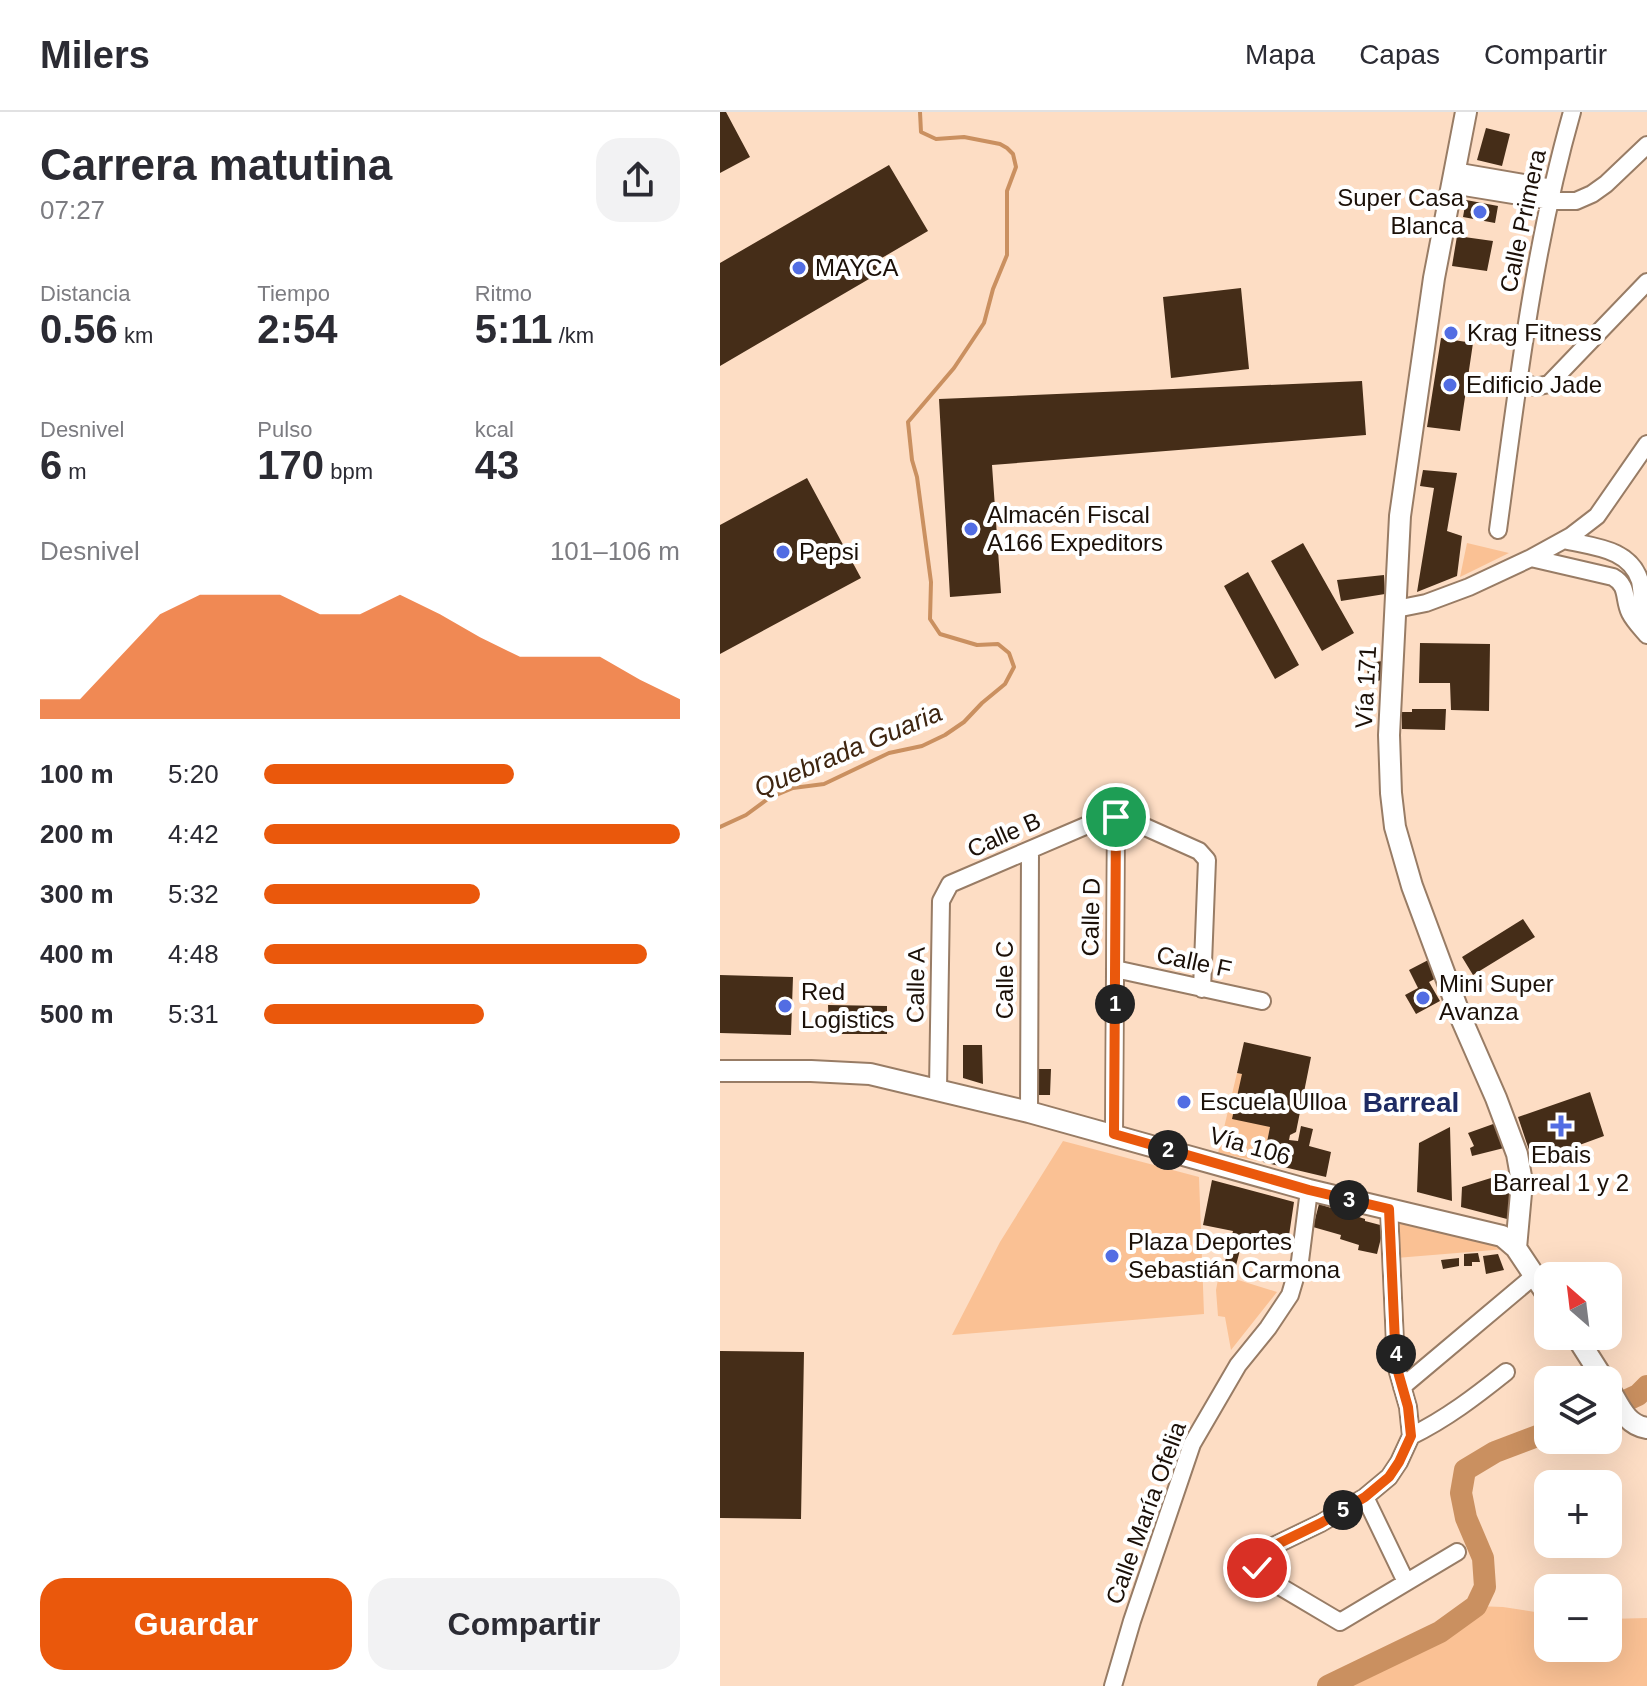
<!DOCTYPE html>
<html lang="es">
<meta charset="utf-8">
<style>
:root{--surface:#fff;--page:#f2f2f3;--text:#2b2b33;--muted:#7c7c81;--line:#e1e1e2;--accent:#ea580c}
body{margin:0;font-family:Helvetica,sans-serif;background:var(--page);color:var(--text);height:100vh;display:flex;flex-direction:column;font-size:30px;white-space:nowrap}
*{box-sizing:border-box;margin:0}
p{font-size:26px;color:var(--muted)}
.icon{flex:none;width:44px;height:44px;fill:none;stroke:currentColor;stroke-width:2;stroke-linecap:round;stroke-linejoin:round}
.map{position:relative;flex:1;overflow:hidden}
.drawer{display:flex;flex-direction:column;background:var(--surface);width:720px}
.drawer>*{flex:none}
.needle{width:52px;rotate:332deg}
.controls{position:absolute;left:814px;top:1150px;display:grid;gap:16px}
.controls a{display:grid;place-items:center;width:88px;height:88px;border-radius:16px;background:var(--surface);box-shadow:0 8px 32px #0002;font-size:40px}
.pin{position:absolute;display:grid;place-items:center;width:68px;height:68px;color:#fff;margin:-34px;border:4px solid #fff;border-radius:50%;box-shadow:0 2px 8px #0007}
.km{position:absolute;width:40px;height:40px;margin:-20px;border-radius:50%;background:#222;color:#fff;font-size:22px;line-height:40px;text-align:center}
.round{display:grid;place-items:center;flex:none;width:84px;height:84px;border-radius:24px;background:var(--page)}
.headline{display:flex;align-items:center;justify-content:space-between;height:136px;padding:0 40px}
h1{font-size:44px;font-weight:700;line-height:60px}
.stats{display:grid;grid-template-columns:repeat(3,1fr);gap:12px;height:136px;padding:8px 40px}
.stats div{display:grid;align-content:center}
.stats b{font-size:40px;font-weight:700}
.stats small{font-size:22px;font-weight:400}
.stats p{font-size:22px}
.chart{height:224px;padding:16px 40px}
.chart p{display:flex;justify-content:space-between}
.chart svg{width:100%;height:144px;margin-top:8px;fill:var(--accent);opacity:.7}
.action{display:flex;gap:16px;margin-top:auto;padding:16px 40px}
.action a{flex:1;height:92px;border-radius:24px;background:var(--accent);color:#fff;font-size:32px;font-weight:700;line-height:92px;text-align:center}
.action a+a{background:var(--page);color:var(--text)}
ul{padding:0 40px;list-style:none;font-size:26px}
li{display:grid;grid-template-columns:128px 96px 1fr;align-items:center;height:60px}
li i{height:20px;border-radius:10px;background:var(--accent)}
header{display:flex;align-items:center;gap:48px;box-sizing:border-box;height:112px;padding:0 40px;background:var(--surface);border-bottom:2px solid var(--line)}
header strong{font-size:38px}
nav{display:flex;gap:44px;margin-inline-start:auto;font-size:28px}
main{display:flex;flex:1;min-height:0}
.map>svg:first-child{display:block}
.green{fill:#fac194}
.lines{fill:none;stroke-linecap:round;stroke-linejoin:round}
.stream{stroke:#ca9060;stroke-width:4}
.river{stroke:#ca9060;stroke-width:22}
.building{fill:#452d18}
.minor-casing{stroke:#987c65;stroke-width:20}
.major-casing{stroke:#987c65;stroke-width:24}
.minor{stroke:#fff;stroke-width:16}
.major{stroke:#fff;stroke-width:20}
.route-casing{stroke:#fff;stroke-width:16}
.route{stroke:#ea580c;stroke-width:10}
.poi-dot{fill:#526de3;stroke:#fff;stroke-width:3}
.labels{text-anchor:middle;stroke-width:8;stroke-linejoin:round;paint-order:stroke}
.poi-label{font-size:24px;fill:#1b1008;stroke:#fff;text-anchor:start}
.street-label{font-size:24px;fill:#1b1008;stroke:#fff}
.water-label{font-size:26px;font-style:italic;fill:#3e2510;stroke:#fff}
.quarter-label{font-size:28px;font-weight:bold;fill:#1e2b63;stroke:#fff}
</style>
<header>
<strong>Milers</strong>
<nav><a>Mapa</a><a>Capas</a><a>Compartir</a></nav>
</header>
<main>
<section class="drawer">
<div class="headline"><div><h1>Carrera matutina</h1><p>07:27</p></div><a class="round"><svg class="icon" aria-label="share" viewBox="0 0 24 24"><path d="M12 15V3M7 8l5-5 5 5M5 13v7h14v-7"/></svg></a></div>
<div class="stats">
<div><p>Distancia</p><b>0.56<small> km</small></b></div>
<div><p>Tiempo</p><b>2:54</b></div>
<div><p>Ritmo</p><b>5:11<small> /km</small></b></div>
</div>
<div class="stats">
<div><p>Desnivel</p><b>6<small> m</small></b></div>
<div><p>Pulso</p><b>170<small> bpm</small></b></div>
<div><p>kcal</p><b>43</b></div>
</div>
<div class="chart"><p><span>Desnivel</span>101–106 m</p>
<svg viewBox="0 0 160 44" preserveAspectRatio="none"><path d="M0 44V38L10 38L20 25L30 12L40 6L50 6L60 6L70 12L80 12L90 6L100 12L110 19L120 25L130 25L140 25L150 32L160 38V44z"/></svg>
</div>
<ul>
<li><b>100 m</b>5:20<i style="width:60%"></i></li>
<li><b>200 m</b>4:42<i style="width:100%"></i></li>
<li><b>300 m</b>5:32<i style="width:52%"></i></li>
<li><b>400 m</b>4:48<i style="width:92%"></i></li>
<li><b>500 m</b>5:31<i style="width:53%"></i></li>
</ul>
<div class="action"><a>Guardar</a><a>Compartir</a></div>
</section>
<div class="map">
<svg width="927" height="1574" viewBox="0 0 927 1574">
<rect width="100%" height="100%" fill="#fdddc4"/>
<path class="green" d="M747,431l42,10 -49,24z
M517,961l5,1 28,53 -7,35 -45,-9z
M343,1029l136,36 5,137 -252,21 48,-93z
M674,1109l105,19 7,9 -110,9z
M499,1162l58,18 -46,58 -6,-33 -7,-1 -2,-26z
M756,1494l27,1 45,7v34h60v-29l39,-1v68h-319l112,-54z"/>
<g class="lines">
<path class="stream" d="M0,715l26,-12 23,-17 24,-10 31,-4 65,-31 33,-7 23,-11 19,-13 18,-19 23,-19 9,-17 -5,-14 -11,-9 -21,1 -37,-11 -10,-15 1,-37 -14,-105 -5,-17 -4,-38 46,-54 30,-45 9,-34 14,-34v-64l9,-24 -3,-13 -6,-6 -7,-4 -36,-7 -28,2 -15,-7 -1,-20"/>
<path class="river" d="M888,1297l30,-14 9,-9
M608,1574l112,-54 36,-26 9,-19 -2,-29 -17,-40 -5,-25 4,-23 30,-18 53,-20"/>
</g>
<path class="building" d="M0,0h6l24,45 -30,16z
M766,16l24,6 -8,32 -25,-6z
M169,53l39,66 -53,31 6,10 -161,94v-103z
M746,88l32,6 -3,17 -32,-6z
M737,124l36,5 -6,30 -35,-5z
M521,176l8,81 -78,9 -8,-81z
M721,226l32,5 -13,88 -33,-4z
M642,269l4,54 -374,30 9,128 -51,4 -11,-198z
M703,358l34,3 -10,58 15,5 -5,40 -40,16 17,-104 -14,-2z
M87,366l54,100 -141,76v-129z
M583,431l51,90 -32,18 -51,-90z
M528,460l51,93 -24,14 -51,-93z
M664,463l1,19 -44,7 -4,-21z
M700,531l70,1 -1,67 -38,-1 -1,-27h-31z
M663,549l-1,19 -14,3 -1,-20z
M692,597h34l-1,21 -43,-1v-17h10z
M803,807l12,18 -62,38 -11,-18z
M714,845l8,18 -13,7 11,19 -24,13 -11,-19 13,-7 -9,-18z
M0,863l73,2 -2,58 -71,-2z
M108,893l59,1v28h-58z
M524,930l67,15 -15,75 -6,3 -1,5 9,1 3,-15 12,3 -4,17 22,6 -5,25 -63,-15 7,-35 -38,-8 10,-45 -5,-1z
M243,933h19l1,39 -20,-6z
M315,957h16l-1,26h-11l-5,-7z
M870,980l14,44 -71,26 -15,-45z
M776,1011l8,25 -32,8 -2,-8 4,-2 -6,-13z
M730,1015l2,74 -35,-9 2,-49z
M787,1061l4,22 -4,24 -46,-12 1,-20z
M492,1068l82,22 -7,47 -43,-14 -10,38 -11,-4 10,-38 -30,-6z
M599,1092l46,15v2l19,5 -7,28 -19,-4 1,-5 -19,-6 1,-4 -28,-8z
M758,1141l2,9h-8v4h-8v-12z
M778,1142l6,16 -18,4 -3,-18z
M739,1146v8l-16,3 -2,-9z
M0,1239l84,1 -3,167 -81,-1z
M862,1254l9,14h-25l-2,-3z"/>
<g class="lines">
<g class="minor-casing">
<path id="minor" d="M734,59l98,17
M732,73l98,16h26l16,-7 14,-10 41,-39
M798,268l17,7 14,-3 98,-102
M778,418c19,-140 35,-281 74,-418
M844,428c29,7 66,8 76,41 3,14 0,26 7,38
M811,446l82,19c16,9 10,22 17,36 4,8 11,15 17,22
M676,497l30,-6 43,-16 62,-29 40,-22 26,-20 50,-72
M395,857l147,32
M218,977l3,-188 9,-17 140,-60 26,-7 18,5 65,29 8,9 -5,129
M309,1000l1,-262
M394,1022l2,-317
M669,1097l7,156 12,42 3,29 -12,26 -10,15 -24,20 -44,26 -56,27 -9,7 1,11 7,9 76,45 117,-70
M682,1275l132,-111
M691,1324c35,-17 65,-40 95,-64
M645,1385l41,85
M393,1574l19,-65 60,-177 46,-79 30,-37 22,-33 10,-34 9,-71"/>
</g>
<g class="major-casing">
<path id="major" d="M746,0l-32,166 -34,238 -11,219 2,58 4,34 17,59 49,132 35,80 21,56 5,28 -6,66
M0,959h91l59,3 159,38 280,78 193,46 14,12 32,48
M856,1224l28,44
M888,1275c11,17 17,38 39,41"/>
</g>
<use href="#minor" class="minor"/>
<use href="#major" class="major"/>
</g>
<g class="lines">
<g class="route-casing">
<path id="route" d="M396,705l-2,317 195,56 80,19 7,156 12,42 3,29 -12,26 -10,15 -24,20 -44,26 -56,27 -9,7 1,11"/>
</g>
<use href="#route" class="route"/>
</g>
<g class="poi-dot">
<circle cx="760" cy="100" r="8"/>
<circle cx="79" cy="156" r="8"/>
<circle cx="731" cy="221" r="8"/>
<circle cx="730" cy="273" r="8"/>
<circle cx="251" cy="417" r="8"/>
<circle cx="63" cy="440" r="8"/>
<circle cx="703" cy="886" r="8"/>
<circle cx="65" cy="894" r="8"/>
<circle cx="464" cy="990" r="8"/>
<path d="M837 1002h8v8h8v8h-8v8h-8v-8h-8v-8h8z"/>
<circle cx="392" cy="1144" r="8"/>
</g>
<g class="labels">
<g class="poi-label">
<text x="744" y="94" text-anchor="end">Super Casa<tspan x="744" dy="28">Blanca</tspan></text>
<text x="95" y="164">MAYCA</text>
<text x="747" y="229">Krag Fitness</text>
<text x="746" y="281">Edificio Jade</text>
<text x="267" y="411">Almacén Fiscal<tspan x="267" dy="28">A166 Expeditors</tspan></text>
<text x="79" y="448">Pepsi</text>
<text x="719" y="880">Mini Super<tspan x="719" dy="28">Avanza</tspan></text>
<text x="81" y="888">Red<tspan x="81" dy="28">Logistics</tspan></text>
<text x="480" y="998">Escuela Ulloa</text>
<text x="841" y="1051" text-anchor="middle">Ebais<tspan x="841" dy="28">Barreal 1 y 2</tspan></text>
<text x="408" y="1138">Plaza Deportes<tspan x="408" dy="28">Sebastián Carmona</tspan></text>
</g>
<g class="street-label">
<text transform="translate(803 109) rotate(-78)" y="8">Calle Primera</text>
<text transform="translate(646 575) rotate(-87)" y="8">Vía 171</text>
<text transform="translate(284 723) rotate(-24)" y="8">Calle B</text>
<text transform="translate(371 805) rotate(-89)" y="8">Calle D</text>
<text transform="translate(474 850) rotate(12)" y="8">Calle F</text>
<text transform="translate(285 868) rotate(-90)" y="8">Calle C</text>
<text transform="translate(196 873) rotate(-89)" y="8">Calle A</text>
<text transform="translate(530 1034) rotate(16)" y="8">Vía 106</text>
<text transform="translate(426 1401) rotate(-70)" y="8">Calle María Ofelia</text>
</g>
<g class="water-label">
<text transform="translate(128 638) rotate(-23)" y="9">Quebrada Guaria</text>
</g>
<g class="quarter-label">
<text x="691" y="1000">Barreal</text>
</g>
</g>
</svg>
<div class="controls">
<a><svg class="needle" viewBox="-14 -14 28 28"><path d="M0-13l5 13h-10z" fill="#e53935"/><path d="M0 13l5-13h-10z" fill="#7c7c81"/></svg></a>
<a><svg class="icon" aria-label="layers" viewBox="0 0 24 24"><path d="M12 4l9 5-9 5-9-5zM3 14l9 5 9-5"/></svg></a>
<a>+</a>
<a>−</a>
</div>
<div class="pin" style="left:396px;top:705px;background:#1e9e55"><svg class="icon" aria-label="arrive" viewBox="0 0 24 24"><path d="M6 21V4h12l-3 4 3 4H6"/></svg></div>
<div class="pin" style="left:537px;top:1456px;background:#d93025"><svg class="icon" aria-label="check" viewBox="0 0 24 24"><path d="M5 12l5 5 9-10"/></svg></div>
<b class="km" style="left:395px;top:892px">1</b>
<b class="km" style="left:448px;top:1038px">2</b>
<b class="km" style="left:629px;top:1088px">3</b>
<b class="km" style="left:676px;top:1242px">4</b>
<b class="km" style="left:623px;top:1398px">5</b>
</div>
</main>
